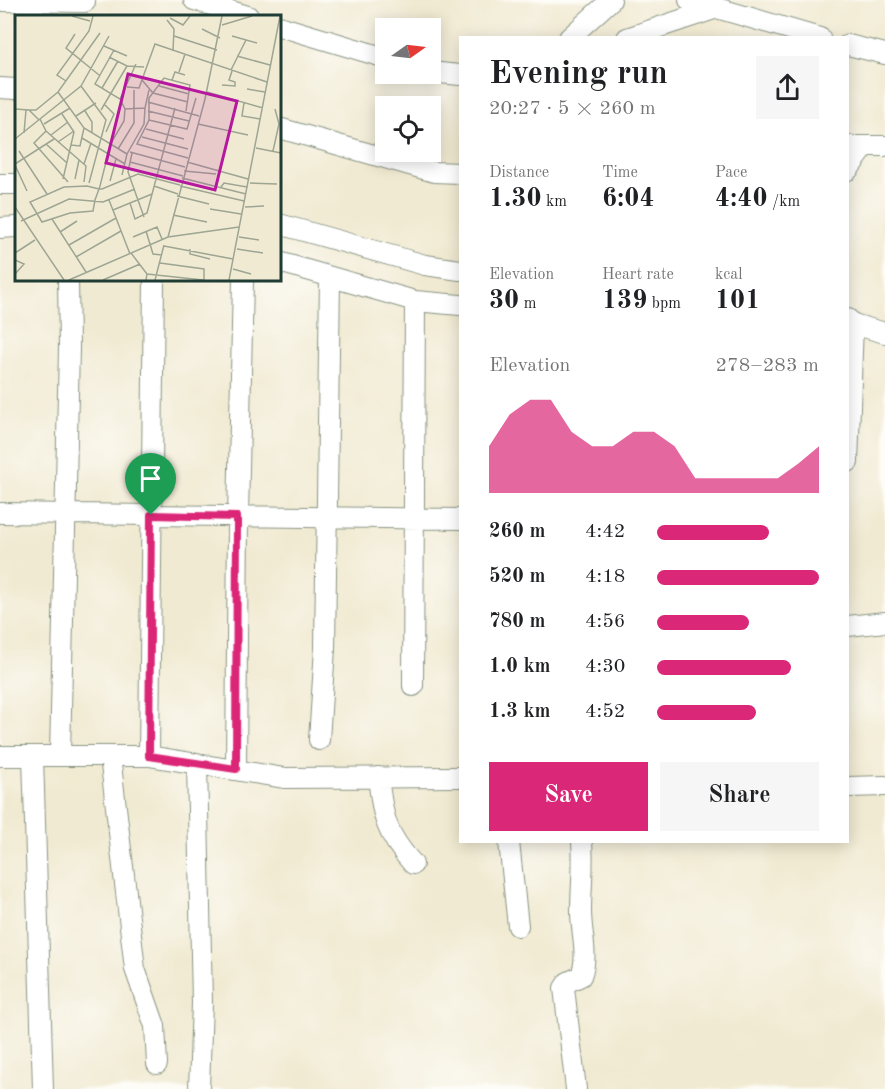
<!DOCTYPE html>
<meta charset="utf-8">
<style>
:root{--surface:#fff;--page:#f6f6f6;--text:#202124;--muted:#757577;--accent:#db2777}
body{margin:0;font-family:"Old Standard TT",serif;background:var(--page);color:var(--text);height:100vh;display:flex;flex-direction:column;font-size:22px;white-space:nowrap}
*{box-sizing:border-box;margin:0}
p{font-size:20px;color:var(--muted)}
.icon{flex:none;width:33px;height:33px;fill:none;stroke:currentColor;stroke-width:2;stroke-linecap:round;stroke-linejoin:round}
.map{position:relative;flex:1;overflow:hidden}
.side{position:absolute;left:459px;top:36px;width:390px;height:807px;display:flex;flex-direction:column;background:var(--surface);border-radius:0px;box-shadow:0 3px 15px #0003}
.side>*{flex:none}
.needle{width:39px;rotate:76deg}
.buttons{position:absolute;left:375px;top:18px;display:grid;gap:12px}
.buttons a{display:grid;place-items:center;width:66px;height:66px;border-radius:0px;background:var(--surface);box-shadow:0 3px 15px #0003;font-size:30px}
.pin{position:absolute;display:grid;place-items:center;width:51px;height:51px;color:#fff;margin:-62px -26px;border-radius:50% 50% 50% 0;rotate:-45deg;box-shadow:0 0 6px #0007}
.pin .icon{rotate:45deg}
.round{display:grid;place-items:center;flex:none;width:63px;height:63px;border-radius:0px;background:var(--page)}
.headline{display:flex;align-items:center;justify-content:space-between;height:102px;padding:0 30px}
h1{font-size:33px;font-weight:800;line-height:45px}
.figures{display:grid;grid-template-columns:repeat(3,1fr);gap:9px;height:102px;padding:6px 30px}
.figures div{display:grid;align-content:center}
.figures b{font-size:26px;font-weight:800}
.figures small{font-size:16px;font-weight:400}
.figures p{font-size:16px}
.chart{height:168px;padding:12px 30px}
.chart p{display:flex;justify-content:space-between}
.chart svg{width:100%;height:108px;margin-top:6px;fill:var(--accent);opacity:.7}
.primary-button{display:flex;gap:12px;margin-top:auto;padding:12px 30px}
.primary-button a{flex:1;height:69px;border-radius:0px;background:var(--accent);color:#fff;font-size:24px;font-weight:800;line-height:69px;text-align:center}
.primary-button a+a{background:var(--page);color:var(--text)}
ul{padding:0 30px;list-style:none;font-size:20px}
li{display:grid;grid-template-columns:96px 72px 1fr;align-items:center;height:45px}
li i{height:15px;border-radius:8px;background:var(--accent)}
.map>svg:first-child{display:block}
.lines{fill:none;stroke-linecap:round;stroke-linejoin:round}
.street-casing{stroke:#889483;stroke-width:22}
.street{stroke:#fff;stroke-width:20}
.route-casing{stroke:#fff;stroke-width:12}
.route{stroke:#db2777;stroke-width:8}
.inset-road{fill:none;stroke:#9da593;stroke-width:1.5}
.view{fill:#b5179e;fill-opacity:0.15;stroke:#b5179e;stroke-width:3}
.inset-edge{fill:none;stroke:#1f3d34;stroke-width:3}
</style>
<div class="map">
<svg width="885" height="1089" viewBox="0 0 885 1089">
<rect width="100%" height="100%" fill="#fdfcf7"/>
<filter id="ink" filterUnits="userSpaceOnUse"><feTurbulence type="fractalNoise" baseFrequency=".0167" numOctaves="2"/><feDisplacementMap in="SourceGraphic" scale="12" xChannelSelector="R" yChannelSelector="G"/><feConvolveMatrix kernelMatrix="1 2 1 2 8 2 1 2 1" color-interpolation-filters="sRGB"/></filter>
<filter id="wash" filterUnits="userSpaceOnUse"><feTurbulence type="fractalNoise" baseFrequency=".008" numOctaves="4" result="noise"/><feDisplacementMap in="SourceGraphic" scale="24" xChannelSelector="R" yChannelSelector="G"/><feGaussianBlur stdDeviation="1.35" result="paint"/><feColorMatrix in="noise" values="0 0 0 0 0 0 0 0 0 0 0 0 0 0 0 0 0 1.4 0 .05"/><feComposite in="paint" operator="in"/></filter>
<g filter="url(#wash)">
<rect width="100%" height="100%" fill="#f1ead2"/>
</g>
<g filter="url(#ink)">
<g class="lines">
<g class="street-casing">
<path id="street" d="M194,0l54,16
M689,0l131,38
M0,1l85,1
M279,26l107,32
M569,38l42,-38
M627,38l90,-30
M848,45l37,9
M430,72l30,3
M0,88l16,1
M279,128l155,44 26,1
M848,146h37
M848,170l17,-23
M0,184h16
M279,224l146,41 35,5
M0,228l16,-1
M279,262l136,39 45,4
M848,319l5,5 32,9
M848,462l5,-138
M0,513l460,6
M848,626l37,-4
M413,686l2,-385
M319,740l6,-92 5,-371
M0,756h149l135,22 176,-1
M33,756l10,333
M60,756l9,-408 -1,-69
M110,756l25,213 20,57 2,38
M149,756l5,-477
M197,763l5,240 -3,86
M236,769l2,-252 5,-238
M378,777c5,40 7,56 35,87
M848,787l37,-1
M509,842l9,84
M576,1089l-12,-101 4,-6 13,-6c8,-21 0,-42 0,-65 0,-23 3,-46 1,-69"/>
</g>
<use href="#street" class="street"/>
</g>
</g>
<g class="lines" filter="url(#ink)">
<g class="route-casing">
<path id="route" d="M151,515l86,2 -1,252 -87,-13z"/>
</g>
<use href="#route" class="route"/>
</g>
<g transform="translate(15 15)">
<rect width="266" height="266" fill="#f1ead2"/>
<path class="inset-road" d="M57,1l18,5M155,3l13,7 7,-9M152,5l7,9 -1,22M207,10l30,-9M187,14l18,9M60,19l-9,14 33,27M159,21l43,14M217,21l25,7M89,31l23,10M99,35l-19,34 25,15 5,10 20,-1 4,-18M222,41l33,9M94,42l18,9 17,1M216,55l15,-30M164,57l6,-18M127,65l11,13 35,9M157,65l3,-8 10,3M51,66l-9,-6 32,-44 4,-15M207,70l13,1v-4l-6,-2 3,-9M66,71l25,34 -17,63M144,71l30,8M112,72l12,1 16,-44 112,38M87,73l16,-27M232,74l18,3M43,77l26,36 43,26M192,77l56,16M105,84l16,-35M133,87l51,14M229,88l-2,13 18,3M90,90l9,9 -8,18M0,94l14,1 10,10M14,95h7l22,-18 42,-59M86,95l26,-44M70,96l7,11v10M133,96l41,10M171,96l4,-26 -26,-7 -15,20v22l-12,24 51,14M47,99l12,18 -11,47M61,101l20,-13M25,104l6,12 40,35 -2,16M134,105l38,9 9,-31M29,109l26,-16M183,109l50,11M131,114l38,10M31,116l-12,12 34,39M9,118l2,-23M36,120l17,-13M127,122l46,12M67,123l43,26M0,124l66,-53 28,-50M43,127l16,-11M96,128l13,-22 1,-12M31,129l21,19M56,130l9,1 4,-18M241,133l25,5M103,134l16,-26v-33M4,136l28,43M258,136l6,-27 -4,-15M115,137l55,15M117,138l-4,19 16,45M93,139l-8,32 -1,3 -4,11 -2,11 -23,2 -28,9 -12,-20 34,-15 23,-1 12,3h3l36,-15 42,11M115,147l53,14M172,147l61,17M0,149l39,-25M69,149l7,-21M0,150l12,26M169,156l32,3M107,160l5,-21 17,-30 1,-16M167,163l64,16M60,164l4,-19M95,166l6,-22M235,168l27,1M139,171l24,8M165,171l64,15M206,172l3,-4 23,4M137,179l-22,9 5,16 12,-6 28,-105M162,181l32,8M94,185l21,54M0,192l49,73M230,192l19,-1M195,194l31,5M98,195l17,-7M158,200l34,7M37,204l34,53M6,206l48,-22 34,3 32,-13M131,216l7,23 9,1M45,217l17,-11M118,222l24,-10 5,12M153,222l37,-138 17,-83M224,222l20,3M54,230l47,-27M149,231l69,13M175,234v5l20,5M222,234l26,4M0,238l20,-13M116,238l16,21 -1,6M61,242l45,-26M0,245l9,4 -9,10M145,248l44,6v11M218,254l18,5M132,259l56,6M54,265l99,-43 71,-10M88,265l37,-16M140,265l9,-35M214,265l51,-264"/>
<path class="view" d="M113,59l109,27 -22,89 -109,-27z"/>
<rect width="266" height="266" class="inset-edge"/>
</g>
</svg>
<div class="buttons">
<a><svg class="needle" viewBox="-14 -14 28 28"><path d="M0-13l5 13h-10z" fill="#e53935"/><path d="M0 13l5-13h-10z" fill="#757577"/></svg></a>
<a><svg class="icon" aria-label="locate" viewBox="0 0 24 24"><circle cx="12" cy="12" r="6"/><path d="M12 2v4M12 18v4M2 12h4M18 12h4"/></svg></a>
</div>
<div class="pin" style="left:151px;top:515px;background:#1e9e55"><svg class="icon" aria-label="arrive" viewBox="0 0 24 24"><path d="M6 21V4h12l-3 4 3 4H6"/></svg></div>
<section class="side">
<div class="headline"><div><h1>Evening run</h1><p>20:27 · 5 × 260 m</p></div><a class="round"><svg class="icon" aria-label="share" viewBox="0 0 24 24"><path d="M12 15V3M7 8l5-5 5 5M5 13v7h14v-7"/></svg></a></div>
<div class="figures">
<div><p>Distance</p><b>1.30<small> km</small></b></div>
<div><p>Time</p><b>6:04</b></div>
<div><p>Pace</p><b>4:40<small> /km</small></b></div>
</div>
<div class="figures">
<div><p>Elevation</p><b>30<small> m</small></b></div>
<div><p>Heart rate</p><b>139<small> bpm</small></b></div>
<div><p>kcal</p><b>101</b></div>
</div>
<div class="chart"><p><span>Elevation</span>278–283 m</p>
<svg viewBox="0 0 160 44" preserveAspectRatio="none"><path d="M0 44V25L10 12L20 6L30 6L40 19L50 25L60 25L70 19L80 19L90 25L100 38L110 38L120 38L130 38L140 38L150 32L160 25V44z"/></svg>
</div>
<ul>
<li><b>260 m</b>4:42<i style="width:69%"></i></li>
<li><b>520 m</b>4:18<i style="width:100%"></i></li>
<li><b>780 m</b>4:56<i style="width:57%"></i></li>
<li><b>1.0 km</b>4:30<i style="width:83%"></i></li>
<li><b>1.3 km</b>4:52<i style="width:61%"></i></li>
</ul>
<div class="primary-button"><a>Save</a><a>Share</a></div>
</section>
</div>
